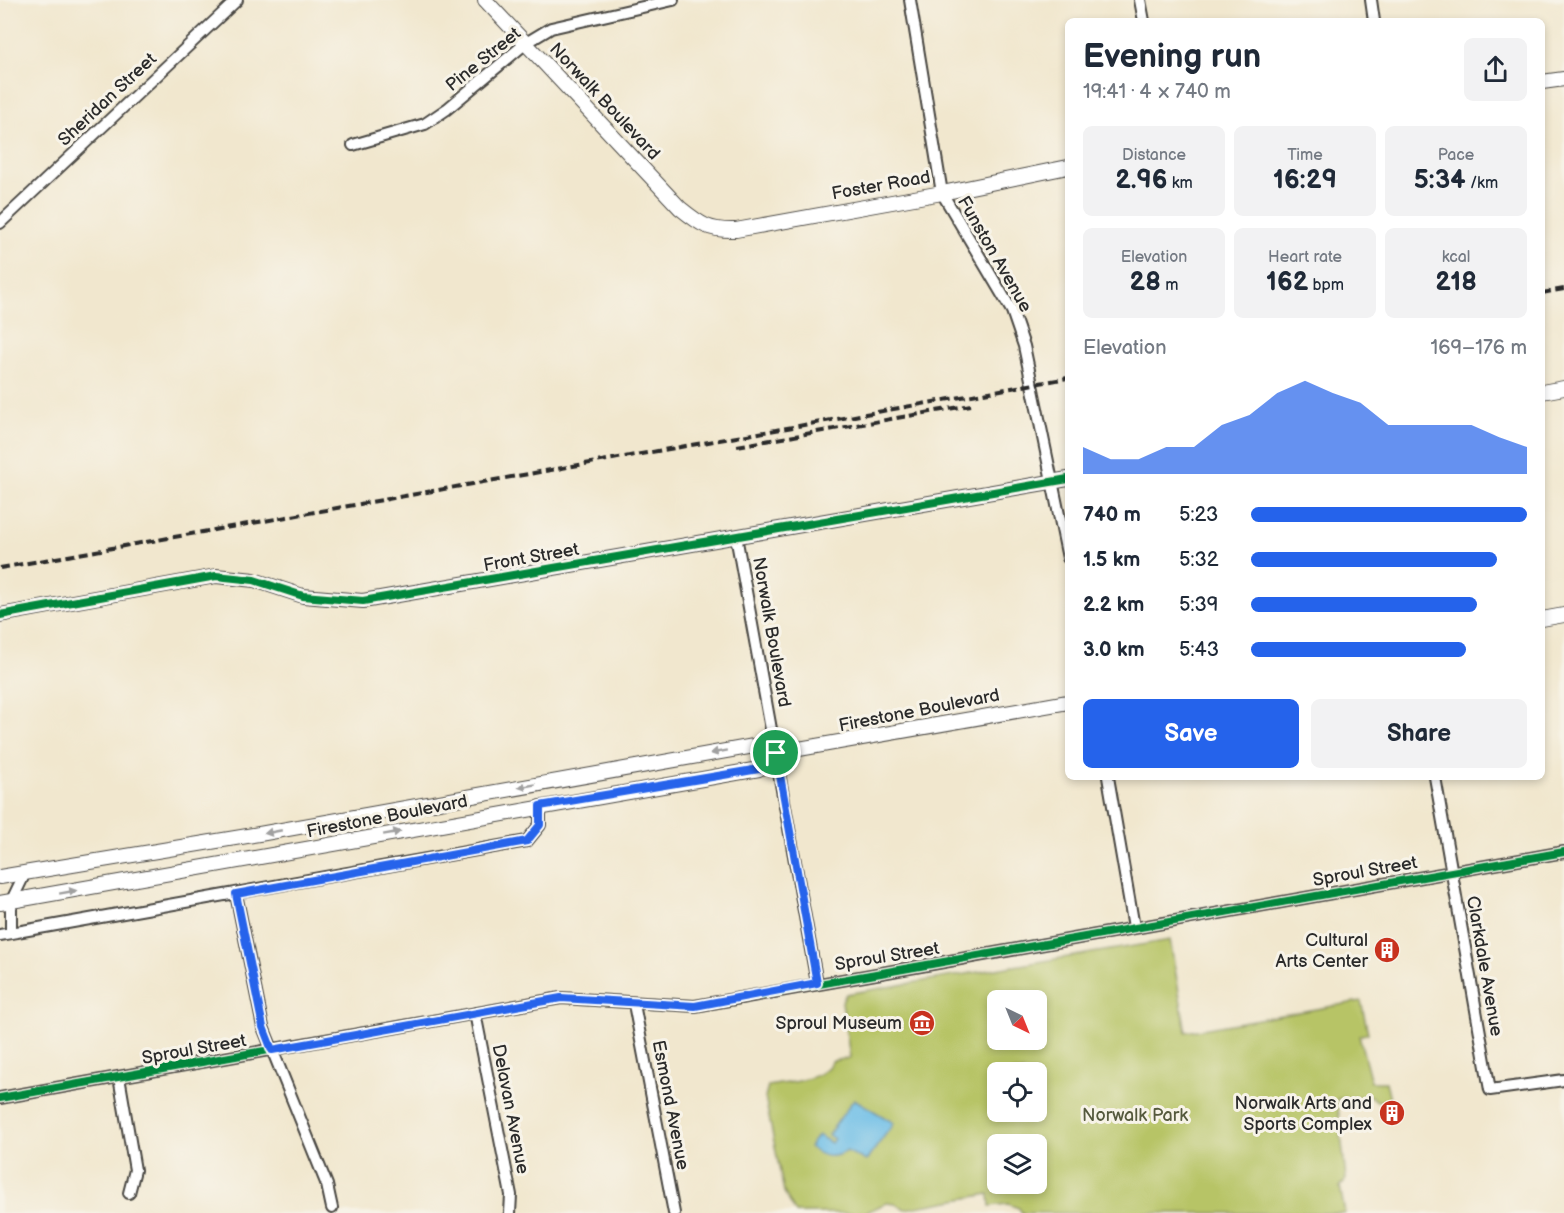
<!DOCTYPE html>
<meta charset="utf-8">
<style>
:root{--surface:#fff;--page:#f2f2f3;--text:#1f2937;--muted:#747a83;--accent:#2563eb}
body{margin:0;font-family:"Balsamiq Sans",sans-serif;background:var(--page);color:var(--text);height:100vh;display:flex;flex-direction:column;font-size:22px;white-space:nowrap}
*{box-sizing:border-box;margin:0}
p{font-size:20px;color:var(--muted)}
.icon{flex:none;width:33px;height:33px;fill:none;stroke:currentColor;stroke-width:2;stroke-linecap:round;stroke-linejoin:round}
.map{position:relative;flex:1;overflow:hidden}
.drawer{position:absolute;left:1065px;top:18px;width:480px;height:762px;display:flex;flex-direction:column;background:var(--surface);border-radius:9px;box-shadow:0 3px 9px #0003}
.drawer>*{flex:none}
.needle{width:39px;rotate:137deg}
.fabs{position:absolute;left:987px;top:990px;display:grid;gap:12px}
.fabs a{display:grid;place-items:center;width:60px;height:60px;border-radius:9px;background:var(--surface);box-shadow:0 3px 9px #0003;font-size:30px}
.pin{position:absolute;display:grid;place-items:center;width:51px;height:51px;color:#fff;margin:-26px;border:3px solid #fff;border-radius:50%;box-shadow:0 2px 6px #0007}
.round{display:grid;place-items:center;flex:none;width:63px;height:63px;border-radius:9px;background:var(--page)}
.head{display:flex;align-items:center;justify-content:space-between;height:102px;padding:0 18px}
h1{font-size:33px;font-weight:800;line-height:45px}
.metrics{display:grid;grid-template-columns:repeat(3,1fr);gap:9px;height:102px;padding:6px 18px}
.metrics div{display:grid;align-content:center;border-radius:9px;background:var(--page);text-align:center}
.metrics b{font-size:26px;font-weight:800}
.metrics small{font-size:16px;font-weight:400}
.metrics p{font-size:16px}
.chart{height:168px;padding:12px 18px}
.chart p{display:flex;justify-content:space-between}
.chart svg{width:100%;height:108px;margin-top:6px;fill:var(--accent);opacity:.7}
.cta{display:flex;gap:12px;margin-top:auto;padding:12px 18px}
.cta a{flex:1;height:69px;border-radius:9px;background:var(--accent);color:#fff;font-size:24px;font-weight:800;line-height:69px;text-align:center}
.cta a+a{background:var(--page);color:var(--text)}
ul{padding:0 18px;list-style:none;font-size:20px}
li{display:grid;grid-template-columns:96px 72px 1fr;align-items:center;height:45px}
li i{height:15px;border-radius:8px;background:var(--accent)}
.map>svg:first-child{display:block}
.green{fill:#b7c466;stroke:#717848;stroke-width:1.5;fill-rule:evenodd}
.water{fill:#6bbde7;stroke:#4b7489;stroke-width:1.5}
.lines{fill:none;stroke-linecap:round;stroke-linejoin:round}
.minor-casing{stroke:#494743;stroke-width:14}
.tertiary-casing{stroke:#494743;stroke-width:16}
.minor{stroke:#fff;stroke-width:10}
.tertiary{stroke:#fff;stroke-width:14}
.rail{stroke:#2b2b2b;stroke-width:4;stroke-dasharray:9 4.5;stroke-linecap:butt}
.cycleway-casing{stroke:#f7f3e8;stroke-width:11}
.cycleway{stroke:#00873e;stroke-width:8}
.oneway{fill:#a0a0a0}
.route-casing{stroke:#fff;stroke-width:12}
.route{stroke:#2563eb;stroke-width:8}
.labels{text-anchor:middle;stroke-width:6;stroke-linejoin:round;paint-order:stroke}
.street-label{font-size:18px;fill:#2b2b2b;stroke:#f7f3e8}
.poi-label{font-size:18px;fill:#2b2b2b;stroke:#f7f3e8;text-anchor:end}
.park-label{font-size:18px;fill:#55593d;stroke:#f7f3e8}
</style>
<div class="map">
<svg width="1564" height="1213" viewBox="0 0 1564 1213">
<rect width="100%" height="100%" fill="#f7f3e8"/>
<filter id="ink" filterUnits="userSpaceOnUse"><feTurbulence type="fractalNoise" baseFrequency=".0167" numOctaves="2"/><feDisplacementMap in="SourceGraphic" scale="12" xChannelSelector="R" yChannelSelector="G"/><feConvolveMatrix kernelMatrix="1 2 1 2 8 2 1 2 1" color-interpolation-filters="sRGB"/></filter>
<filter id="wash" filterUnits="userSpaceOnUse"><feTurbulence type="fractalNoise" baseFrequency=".008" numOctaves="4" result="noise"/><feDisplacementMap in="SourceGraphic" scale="24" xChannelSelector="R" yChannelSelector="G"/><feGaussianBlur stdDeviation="1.35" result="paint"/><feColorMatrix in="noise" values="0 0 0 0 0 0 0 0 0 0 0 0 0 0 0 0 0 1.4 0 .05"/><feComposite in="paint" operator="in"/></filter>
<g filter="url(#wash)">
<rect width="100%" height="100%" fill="#f1e7ce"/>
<path class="green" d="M1170,940l16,92 175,-31 7,32 -9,3 12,46h15l4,18 -13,1 -7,-5 -33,3 9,80 -6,8 5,26h-323l-3,-5 -11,-4 -18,2 -1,-12 -84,15 -9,-5 -10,-1 -21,10h-69l-12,-21 -19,-95 3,-11c20,-4 54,-4 64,-25l18,-3 -8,-56 4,-8zM998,1000h38v40h-38zM998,1072h38v40h-38zM998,1144h38v40h-38z"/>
<path class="water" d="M854,1099l40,24 -28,38 -19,-10c-16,9 -24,6 -38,-4l9,-12 13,8 3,-4 -6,-4z"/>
</g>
<g filter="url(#ink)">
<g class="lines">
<g class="minor-casing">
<path id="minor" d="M910,0l32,193 70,118 12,35 44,212
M1140,0l4,21
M1371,0l3,21
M353,145l72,-21 22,-15 79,-66 25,-15 122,-28
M0,223l237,-223
M736,536l81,447
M1108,777l26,150
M1435,777l55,313 74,-10
M236,894l27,133 64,158 5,23
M11,933v-31l14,-29
M0,935l527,-94 13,-16v-19
M634,1004l40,209
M475,1013l36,182 -1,18
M119,1077l16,93 -6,23
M0,1098l561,-100 134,8 869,-154"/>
</g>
<g class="tertiary-casing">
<path id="tertiary" d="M485,0l195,208c21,17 29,23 56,22l206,-37 126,-26
M1542,82l22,-3
M1542,392l22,-4
M0,615l216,-39 38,4 49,16 60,5 705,-122
M1542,619l22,-4
M0,877l265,-44 489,-87 22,7 292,-51
M0,903l759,-134 17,-16"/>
</g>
<use href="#minor" class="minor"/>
<use href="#tertiary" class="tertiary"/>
<path class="rail" d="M1542,293l22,-4
M737,446l234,-41
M0,568l1068,-190"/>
<g class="cycleway-casing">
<path id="cycleway" d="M0,615l216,-39 38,4 49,16 60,5 705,-122
M0,1098l561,-100 134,8 869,-154"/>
</g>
<use href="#cycleway" class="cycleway"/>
</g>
<defs><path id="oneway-solid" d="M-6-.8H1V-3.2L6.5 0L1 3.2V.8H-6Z" transform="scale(1.5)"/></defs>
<g class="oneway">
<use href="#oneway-solid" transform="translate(719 752) rotate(170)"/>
<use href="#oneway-solid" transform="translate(527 786) rotate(170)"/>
<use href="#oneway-solid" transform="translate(273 832) rotate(169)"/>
<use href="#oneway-solid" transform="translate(392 833) rotate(-10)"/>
<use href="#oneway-solid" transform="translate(68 892) rotate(-10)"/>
</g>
</g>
<g class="lines" filter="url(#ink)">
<g class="route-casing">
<path id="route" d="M776,753l41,230 -122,23 -134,-8 -289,52 -9,-23 -27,-133 291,-53 13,-16v-19l219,-37z"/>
</g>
<use href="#route" class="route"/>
</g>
<defs>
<g id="building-disc" transform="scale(1.35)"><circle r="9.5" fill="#c8321e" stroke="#f7f3e8"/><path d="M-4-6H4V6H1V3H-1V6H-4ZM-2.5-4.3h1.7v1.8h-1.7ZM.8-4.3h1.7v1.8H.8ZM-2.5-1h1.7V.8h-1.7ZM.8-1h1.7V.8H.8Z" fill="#fff"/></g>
<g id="museum-disc" transform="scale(1.35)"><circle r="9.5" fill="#c8321e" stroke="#f7f3e8"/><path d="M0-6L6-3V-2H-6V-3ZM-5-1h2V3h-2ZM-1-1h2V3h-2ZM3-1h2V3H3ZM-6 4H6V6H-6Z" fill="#fff"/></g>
</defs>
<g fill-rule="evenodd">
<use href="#building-disc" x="1387" y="950"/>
<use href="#museum-disc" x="922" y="1023"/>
<use href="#building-disc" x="1392" y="1113"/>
</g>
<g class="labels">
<g class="street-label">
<text transform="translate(483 59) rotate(-39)" y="6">Pine Street</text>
<text transform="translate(107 99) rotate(-43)" y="6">Sheridan Street</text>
<text transform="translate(605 101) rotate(47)" y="6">Norwalk Boulevard</text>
<text transform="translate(881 185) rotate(-10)" y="6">Foster Road</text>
<text transform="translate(995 254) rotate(60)" y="6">Funston Avenue</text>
<text transform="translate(531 557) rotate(-10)" y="6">Front Street</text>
<text transform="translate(772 632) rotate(80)" y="6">Norwalk Boulevard</text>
<text transform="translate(919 710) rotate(-11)" y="6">Firestone Boulevard</text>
<text transform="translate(387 816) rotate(-11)" y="6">Firestone Boulevard</text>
<text transform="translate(1365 871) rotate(-10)" y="6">Sproul Street</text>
<text transform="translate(887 956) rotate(-9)" y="6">Sproul Street</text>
<text transform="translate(1485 966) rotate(80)" y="6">Clarkdale Avenue</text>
<text transform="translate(194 1049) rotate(-10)" y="6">Sproul Street</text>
<text transform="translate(671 1105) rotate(79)" y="6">Esmond Avenue</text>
<text transform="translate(511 1109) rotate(79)" y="6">Delavan Avenue</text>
</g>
<g class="poi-label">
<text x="1368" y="946">Cultural<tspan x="1368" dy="21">Arts Center</tspan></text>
<text x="902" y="1029">Sproul Museum</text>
<text x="1372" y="1109">Norwalk Arts and<tspan x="1372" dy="21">Sports Complex</tspan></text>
</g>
<g class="park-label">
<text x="1135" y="1121">Norwalk Park</text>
</g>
</g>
</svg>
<div class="fabs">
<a><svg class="needle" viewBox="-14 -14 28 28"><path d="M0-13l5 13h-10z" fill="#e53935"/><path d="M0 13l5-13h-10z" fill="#747a83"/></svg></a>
<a><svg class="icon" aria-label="locate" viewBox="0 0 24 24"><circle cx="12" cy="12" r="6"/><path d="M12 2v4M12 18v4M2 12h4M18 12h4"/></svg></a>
<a><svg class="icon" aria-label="layers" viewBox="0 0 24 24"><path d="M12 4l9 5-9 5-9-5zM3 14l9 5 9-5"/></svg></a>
</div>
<div class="pin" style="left:776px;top:753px;background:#1e9e55"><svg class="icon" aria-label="arrive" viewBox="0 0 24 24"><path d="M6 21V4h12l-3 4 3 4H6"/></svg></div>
<section class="drawer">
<div class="head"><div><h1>Evening run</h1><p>19:41 · 4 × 740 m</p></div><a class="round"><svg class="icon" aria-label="share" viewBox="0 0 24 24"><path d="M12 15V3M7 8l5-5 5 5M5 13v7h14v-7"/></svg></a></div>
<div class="metrics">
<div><p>Distance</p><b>2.96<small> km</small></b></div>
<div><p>Time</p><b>16:29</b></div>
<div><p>Pace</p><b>5:34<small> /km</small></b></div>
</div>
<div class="metrics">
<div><p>Elevation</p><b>28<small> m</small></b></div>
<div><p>Heart rate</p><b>162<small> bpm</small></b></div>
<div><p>kcal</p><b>218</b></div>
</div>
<div class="chart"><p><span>Elevation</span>169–176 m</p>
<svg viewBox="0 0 160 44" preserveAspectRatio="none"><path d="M0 44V33L10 38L20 38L30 33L40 33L50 24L60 20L70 11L80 6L90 11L100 15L110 24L120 24L130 24L140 24L150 29L160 33V44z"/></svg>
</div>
<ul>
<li><b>740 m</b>5:23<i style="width:100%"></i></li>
<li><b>1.5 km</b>5:32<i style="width:89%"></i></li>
<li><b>2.2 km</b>5:39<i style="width:82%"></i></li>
<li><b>3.0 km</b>5:43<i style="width:78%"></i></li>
</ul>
<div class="cta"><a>Save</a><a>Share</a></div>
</section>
</div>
